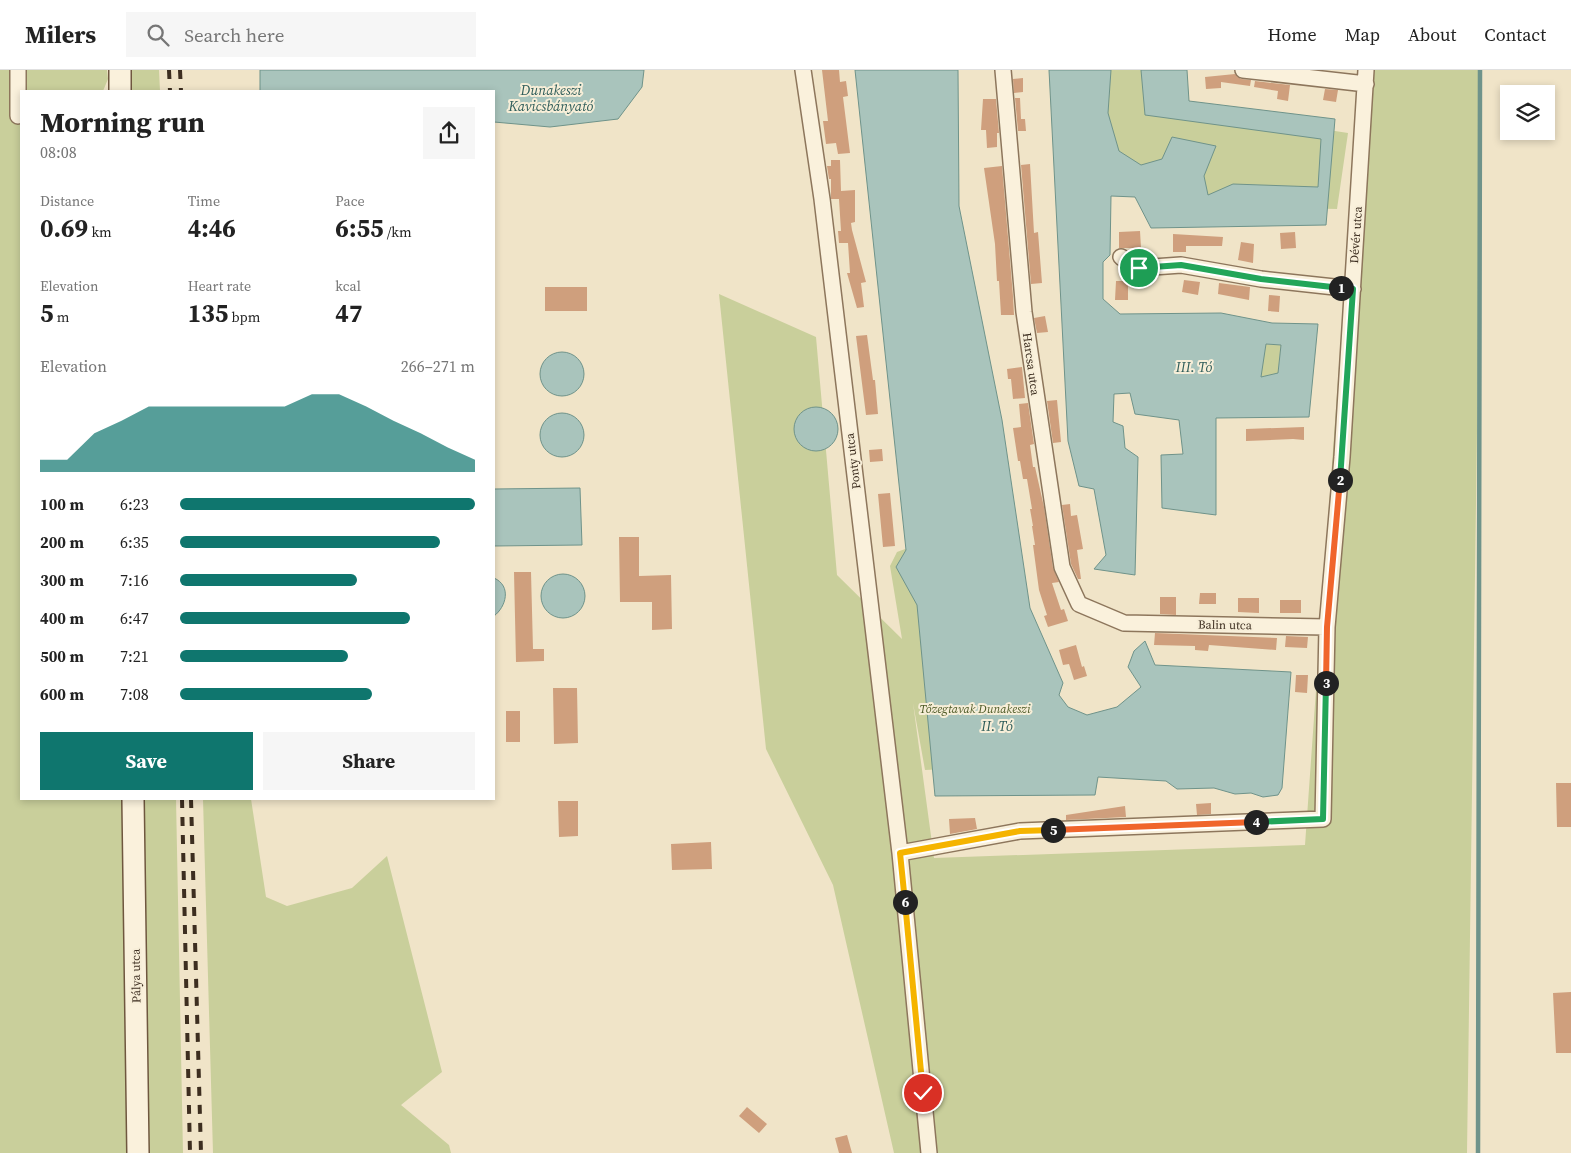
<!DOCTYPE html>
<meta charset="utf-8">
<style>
:root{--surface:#fff;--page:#f6f6f6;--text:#222;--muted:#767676;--line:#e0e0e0;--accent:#0f766e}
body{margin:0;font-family:"Source Serif 4",serif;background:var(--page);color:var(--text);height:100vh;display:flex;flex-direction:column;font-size:19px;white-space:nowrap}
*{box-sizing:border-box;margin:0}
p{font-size:16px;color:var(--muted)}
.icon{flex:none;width:28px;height:28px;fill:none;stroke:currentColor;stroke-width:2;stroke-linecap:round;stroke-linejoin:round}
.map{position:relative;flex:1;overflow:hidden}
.sheet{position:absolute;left:20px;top:20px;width:475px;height:710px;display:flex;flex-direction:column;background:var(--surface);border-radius:0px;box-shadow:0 2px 8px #0003}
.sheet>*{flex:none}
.tools{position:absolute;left:1500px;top:15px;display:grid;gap:10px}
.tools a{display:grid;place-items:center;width:55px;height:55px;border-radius:0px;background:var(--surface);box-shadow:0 2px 8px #0003;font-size:25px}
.pin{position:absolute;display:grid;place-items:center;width:42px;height:42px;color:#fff;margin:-21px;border:2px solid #fff;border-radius:50%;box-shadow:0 1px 5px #0007}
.km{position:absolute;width:25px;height:25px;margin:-12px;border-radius:50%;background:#222;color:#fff;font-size:14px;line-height:25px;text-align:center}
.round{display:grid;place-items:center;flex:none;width:52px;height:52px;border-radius:0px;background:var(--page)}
.head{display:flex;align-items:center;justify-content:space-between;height:85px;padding:0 20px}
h1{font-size:28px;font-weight:700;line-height:38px}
.metrics{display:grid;grid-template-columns:repeat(3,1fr);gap:8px;height:85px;padding:5px 20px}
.metrics div{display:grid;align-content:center}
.metrics b{font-size:25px;font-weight:700}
.metrics small{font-size:14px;font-weight:400}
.metrics p{font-size:14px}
.chart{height:140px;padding:10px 20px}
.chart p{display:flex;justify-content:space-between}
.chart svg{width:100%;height:90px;margin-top:5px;fill:var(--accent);opacity:.7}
.button{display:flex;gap:10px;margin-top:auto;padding:10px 20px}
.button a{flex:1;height:58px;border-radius:0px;background:var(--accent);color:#fff;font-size:20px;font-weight:700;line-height:58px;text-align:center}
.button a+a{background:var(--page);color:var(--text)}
ul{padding:0 20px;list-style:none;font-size:16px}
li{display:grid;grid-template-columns:80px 60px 1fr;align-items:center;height:38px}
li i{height:12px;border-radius:6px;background:var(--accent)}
header{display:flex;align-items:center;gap:30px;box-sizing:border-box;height:70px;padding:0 25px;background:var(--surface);border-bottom:1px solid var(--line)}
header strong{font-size:24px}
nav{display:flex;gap:28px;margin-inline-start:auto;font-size:18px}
.search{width:350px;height:45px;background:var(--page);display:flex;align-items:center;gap:12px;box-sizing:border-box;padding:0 18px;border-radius:0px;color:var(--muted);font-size:19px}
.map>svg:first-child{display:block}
.green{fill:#c9cf9b}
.water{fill:#a9c4bc;stroke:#6f938a;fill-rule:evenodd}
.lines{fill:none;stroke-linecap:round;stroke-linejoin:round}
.stream{stroke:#6f938a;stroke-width:4.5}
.building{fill:#cf9f7d}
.street-casing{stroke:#8d765c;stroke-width:18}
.secondary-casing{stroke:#6f573f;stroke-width:24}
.street{stroke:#faf1dc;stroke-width:15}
.secondary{stroke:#faf1dc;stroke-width:21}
.rail{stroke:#3d2e20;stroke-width:4;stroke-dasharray:9 9;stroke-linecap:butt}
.split-1-casing{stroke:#fff;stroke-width:10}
.split-2-casing{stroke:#fff;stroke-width:10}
.split-3-casing{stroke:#fff;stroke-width:10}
.split-4-casing{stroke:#fff;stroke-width:10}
.split-5-casing{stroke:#fff;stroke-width:10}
.split-6-casing{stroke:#fff;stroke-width:10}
.split-7-casing{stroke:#fff;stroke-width:10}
.split-1{stroke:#22a559;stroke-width:6}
.split-2{stroke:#22a559;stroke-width:6}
.split-3{stroke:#f0652b;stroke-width:6}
.split-4{stroke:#22a559;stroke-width:6}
.split-5{stroke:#f0652b;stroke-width:6}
.split-6{stroke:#f5b400;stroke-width:6}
.split-7{stroke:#f5b400;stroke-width:6}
.labels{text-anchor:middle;stroke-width:4;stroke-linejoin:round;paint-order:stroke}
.street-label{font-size:12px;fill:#3d2e20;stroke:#f7eed8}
.park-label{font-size:12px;font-style:italic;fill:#4d5a26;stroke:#f7eed8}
.water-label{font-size:14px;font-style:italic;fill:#2f5d5a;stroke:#f7eed8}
</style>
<header>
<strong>Milers</strong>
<div class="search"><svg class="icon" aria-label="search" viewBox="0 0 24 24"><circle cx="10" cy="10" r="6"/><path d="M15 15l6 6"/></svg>Search here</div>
<nav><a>Home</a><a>Map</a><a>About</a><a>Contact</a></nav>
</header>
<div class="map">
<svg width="1571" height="1083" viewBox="0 0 1571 1083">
<rect width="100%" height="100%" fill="#f0e4c8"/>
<path class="green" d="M0,0h107l1,9 -5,12h-82v708h113l2,354h-136z
M122,0h37l1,21h-38z
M1085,0h71l2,34 190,29 -11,76 -145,-3 -104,-39z
M1360,0h122l-15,1083h-573l-61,-268 -67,-136 -47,-455 97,43 21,238 65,64 -12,-73 7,-14 57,-21 117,232 -146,7 -12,-67 21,155 371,-13z
M1266,274l15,1 -3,29 -18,3z
M142,729h34l7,354h-41l3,-260z
M203,729h48l15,98 21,9 65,-18 35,-32 55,216 -41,33 48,40 2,8h-238z"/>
<path class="water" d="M260,0h384l-2,17 -24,32 -68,8 -56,-5v-31h-234z
M855,0h103l1,136 43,214 28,188 33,75 -4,12 9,12 19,8 30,-8 24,-20 -13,-20 6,-16 11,-10 10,24 136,7 -9,116 -4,7 -15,2 -12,-4 -16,1 -21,-6 -37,1 -11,-8 -68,-4 -3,18 -160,1 -18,-191 -21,-38 10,-17z
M1049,0h62l-3,43 11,38 22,14 21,-6 10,-22 44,9 -12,30 4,19 25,-11 85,3 3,-48 -176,-24 -4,-45h46l2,31 146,18 -9,106 -175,3 -16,-31 -24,-1 -1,59 -7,7v37l17,15 101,-1 51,10 46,1 -9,93 -93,1v97l-54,-7 -1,-53 22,-1 -4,-34 -44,-6 -5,-21 -16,1 -1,28 10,4 2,22 13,9 -3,118 -41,-6 12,-14 -12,-66 -15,-3 -11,-45zM1266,274l15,1 -3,28 -17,4z
M540 304a22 22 0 1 1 44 0a22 22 0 1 1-44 0Z
M794 359a22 22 0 1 1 44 0a22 22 0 1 1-44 0Z
M540 365a22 22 0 1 1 44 0a22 22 0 1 1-44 0Z
M580,418l2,57 -88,1v-57z
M541 526a22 22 0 1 1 44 0a22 22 0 1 1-44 0Z
M494,508c18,8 12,29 0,38z"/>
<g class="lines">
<path class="stream" d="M1478,1083l2,-1083"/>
</g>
<path class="building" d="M822,0h17l1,12 6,-1 2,15 -5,1 7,56 -12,1 -2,-11 -10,1 -3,-23h5z
M1235,4l6,5 10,1 -1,6 -29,-4v6l-15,1 -1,-12z
M1023,8v14l-9,1 -1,-14z
M1255,11l35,4 -2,16 -11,-2 1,-8 -24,-4z
M1325,19l13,1 -2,12 -13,-2z
M1015,28h5l1,21h4l1,12h-8z
M983,29h13l3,34h-2v14l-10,1 -1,-18h-5z
M831,90h9l1,31 14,-1v32l-4,1 1,7 14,52 -5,1 3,24 -7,1 -10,-35h3l-2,-30h-9l-1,-12h3l-2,-32h-8v-20h-2l-2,-13h4z
M1030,94l4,69 4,-1 4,51 -11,1 -10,-119z
M1002,96l11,130 1,19h-13l-2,-34h-2l-2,-37 -11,-76z
M1140,161l1,17h-22v-16z
M1295,162l1,16 -15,1 -1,-16z
M1173,164l50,3 -1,9h-36v6h-13z
M1241,172l13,2 -1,19 -15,-3z
M1184,210l16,2 -2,13 -16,-3z
M1116,211h12v19h-13z
M1219,213l31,4 -1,13 -31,-6z
M545,217h42v24h-42z
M1269,225l11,1 -1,16 -11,-1z
M1045,246l3,16 -11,1 -3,-15z
M867,265l6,45h2l3,34 -12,1 -10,-79z
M1022,297l3,31 -12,1 -2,-20h-3l-1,-10z
M1057,330l4,42 -8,1 -6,-42z
M1028,333l6,41 -4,1 3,22h2l9,40 9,61 6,14 -7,1 9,27 3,-1 4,12 -20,6 -4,-11 3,-1 -8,-25 -6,-45h2l-3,-19h1l-3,-17h2l-5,-30h-4l-3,-18h-2l-5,-33 8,-1 -2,-23z
M1304,357v13l-11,-1 -47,2v-12z
M882,379l1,12 -13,1 -1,-12z
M890,423l5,53 -12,1 -5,-53z
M1070,434l1,12 6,-1 6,34 -6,1 4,29h-3l-7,-15 -9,-59z
M619,467h20v39l32,-1 1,54 -20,1v-28h-32z
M514,502h17l2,77h11v12l-28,1z
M1200,523h16v11h-17z
M1160,527h16v18l-16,-1z
M1238,528h21v15l-21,-1z
M1280,530h21v13h-21z
M1155,563l122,5 -1,12 -67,-5 -1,6 -13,-1v-4l-41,-1z
M1286,566l22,1 -1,11 -22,-1z
M1076,575l6,22 2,-1 3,10 -13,4 -5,-16 -6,1 -4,-15z
M1296,605h12l-1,18 -12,-1z
M553,618h24l1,55 -24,1z
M506,641h14v31h-14z
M1556,713h15v44h-14z
M558,731h20v35l-19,1z
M1211,733v11l-14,1 -1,-11z
M1125,736l1,11 -60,3v-5z
M975,748l2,11 -27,5 -1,-15z
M711,772l1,27 -40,1 -1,-26z
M1571,922v61h-15l-3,-60z
M747,1037l20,17 -8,9 -20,-17z
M847,1065l5,18h-13l-4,-15z"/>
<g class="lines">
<g class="street-casing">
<path id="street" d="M803,0l19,129 78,654 29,300
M1003,0l21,242 38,255 17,37 45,19 203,4
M1243,0l123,14
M18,46v-46
M1121,187l18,11 42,-3 80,14 92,10
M900,783l120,-22 303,-12 4,-192 15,-170 24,-387"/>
</g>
<g class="secondary-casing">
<path id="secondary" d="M120,0v21
M133,729l5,354"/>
</g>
<use href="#street" class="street"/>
<use href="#secondary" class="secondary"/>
<path class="rail" d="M169,0l1,21
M180,0l1,21
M182,729l8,354
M191,729l10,354"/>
</g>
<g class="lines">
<g class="split-1-casing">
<path id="split-1" d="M1139,198l42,-3 80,14 80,9"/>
</g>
<g class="split-2-casing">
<path id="split-2" d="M1340,410l13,-191 -12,-1"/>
</g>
<g class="split-3-casing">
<path id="split-3" d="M1326,613l1,-56 13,-147"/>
</g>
<g class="split-4-casing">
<path id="split-4" d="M1256,752l67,-3 3,-136"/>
</g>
<g class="split-5-casing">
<path id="split-5" d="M1053,760l203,-8"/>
</g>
<g class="split-6-casing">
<path id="split-6" d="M905,832l-5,-49 120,-22 33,-1"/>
</g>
<g class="split-7-casing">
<path id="split-7" d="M905,832l18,191"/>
</g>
<use href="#split-1" class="split-1"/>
<use href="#split-2" class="split-2"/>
<use href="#split-3" class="split-3"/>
<use href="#split-4" class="split-4"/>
<use href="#split-5" class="split-5"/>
<use href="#split-6" class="split-6"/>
<use href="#split-7" class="split-7"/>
</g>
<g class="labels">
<g class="street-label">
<text transform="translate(1356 165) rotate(-86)" y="4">Dévér utca</text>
<text transform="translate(1031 294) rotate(82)" y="4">Harcsa utca</text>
<text transform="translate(853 391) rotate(-97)" y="4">Ponty utca</text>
<text transform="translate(1225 555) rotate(1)" y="4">Balin utca</text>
<text transform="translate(136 906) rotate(-91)" y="4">Pálya utca</text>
</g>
<g class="park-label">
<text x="975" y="643">Tőzegtavak Dunakeszi</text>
</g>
<g class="water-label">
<text x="551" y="25">Dunakeszi<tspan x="551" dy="16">Kavicsbányató</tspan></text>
<text x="1194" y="302">III. Tó</text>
<text x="997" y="661">II. Tó</text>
</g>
</g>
</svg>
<div class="tools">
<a><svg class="icon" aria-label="layers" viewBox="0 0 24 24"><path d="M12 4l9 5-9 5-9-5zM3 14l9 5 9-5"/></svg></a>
</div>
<div class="pin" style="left:1139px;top:198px;background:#1e9e55"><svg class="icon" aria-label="arrive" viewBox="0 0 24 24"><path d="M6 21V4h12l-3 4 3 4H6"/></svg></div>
<div class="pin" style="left:923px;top:1023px;background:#d93025"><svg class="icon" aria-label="check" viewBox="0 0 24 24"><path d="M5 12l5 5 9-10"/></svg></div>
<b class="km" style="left:1341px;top:218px">1</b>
<b class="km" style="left:1340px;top:410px">2</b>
<b class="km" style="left:1326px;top:613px">3</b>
<b class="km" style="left:1256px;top:752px">4</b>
<b class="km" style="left:1053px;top:760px">5</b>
<b class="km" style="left:905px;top:832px">6</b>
<section class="sheet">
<div class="head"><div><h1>Morning run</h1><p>08:08</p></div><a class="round"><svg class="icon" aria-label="share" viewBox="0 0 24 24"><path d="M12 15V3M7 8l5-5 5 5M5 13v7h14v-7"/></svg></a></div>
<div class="metrics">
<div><p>Distance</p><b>0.69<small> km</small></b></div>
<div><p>Time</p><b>4:46</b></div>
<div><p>Pace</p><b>6:55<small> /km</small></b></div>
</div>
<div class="metrics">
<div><p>Elevation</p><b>5<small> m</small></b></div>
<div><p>Heart rate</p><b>135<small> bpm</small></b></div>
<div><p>kcal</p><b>47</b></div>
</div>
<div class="chart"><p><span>Elevation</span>266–271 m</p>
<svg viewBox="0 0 160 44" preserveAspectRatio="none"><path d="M0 44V38L10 38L20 25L30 19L40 12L50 12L60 12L70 12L80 12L90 12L100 6L110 6L120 12L130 19L140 25L150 32L160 38V44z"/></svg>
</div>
<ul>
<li><b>100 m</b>6:23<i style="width:100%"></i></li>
<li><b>200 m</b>6:35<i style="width:88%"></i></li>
<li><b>300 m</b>7:16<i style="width:60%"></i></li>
<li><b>400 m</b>6:47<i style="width:78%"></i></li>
<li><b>500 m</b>7:21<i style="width:57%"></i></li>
<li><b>600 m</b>7:08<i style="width:65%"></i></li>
</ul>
<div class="button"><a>Save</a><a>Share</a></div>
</section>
</div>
